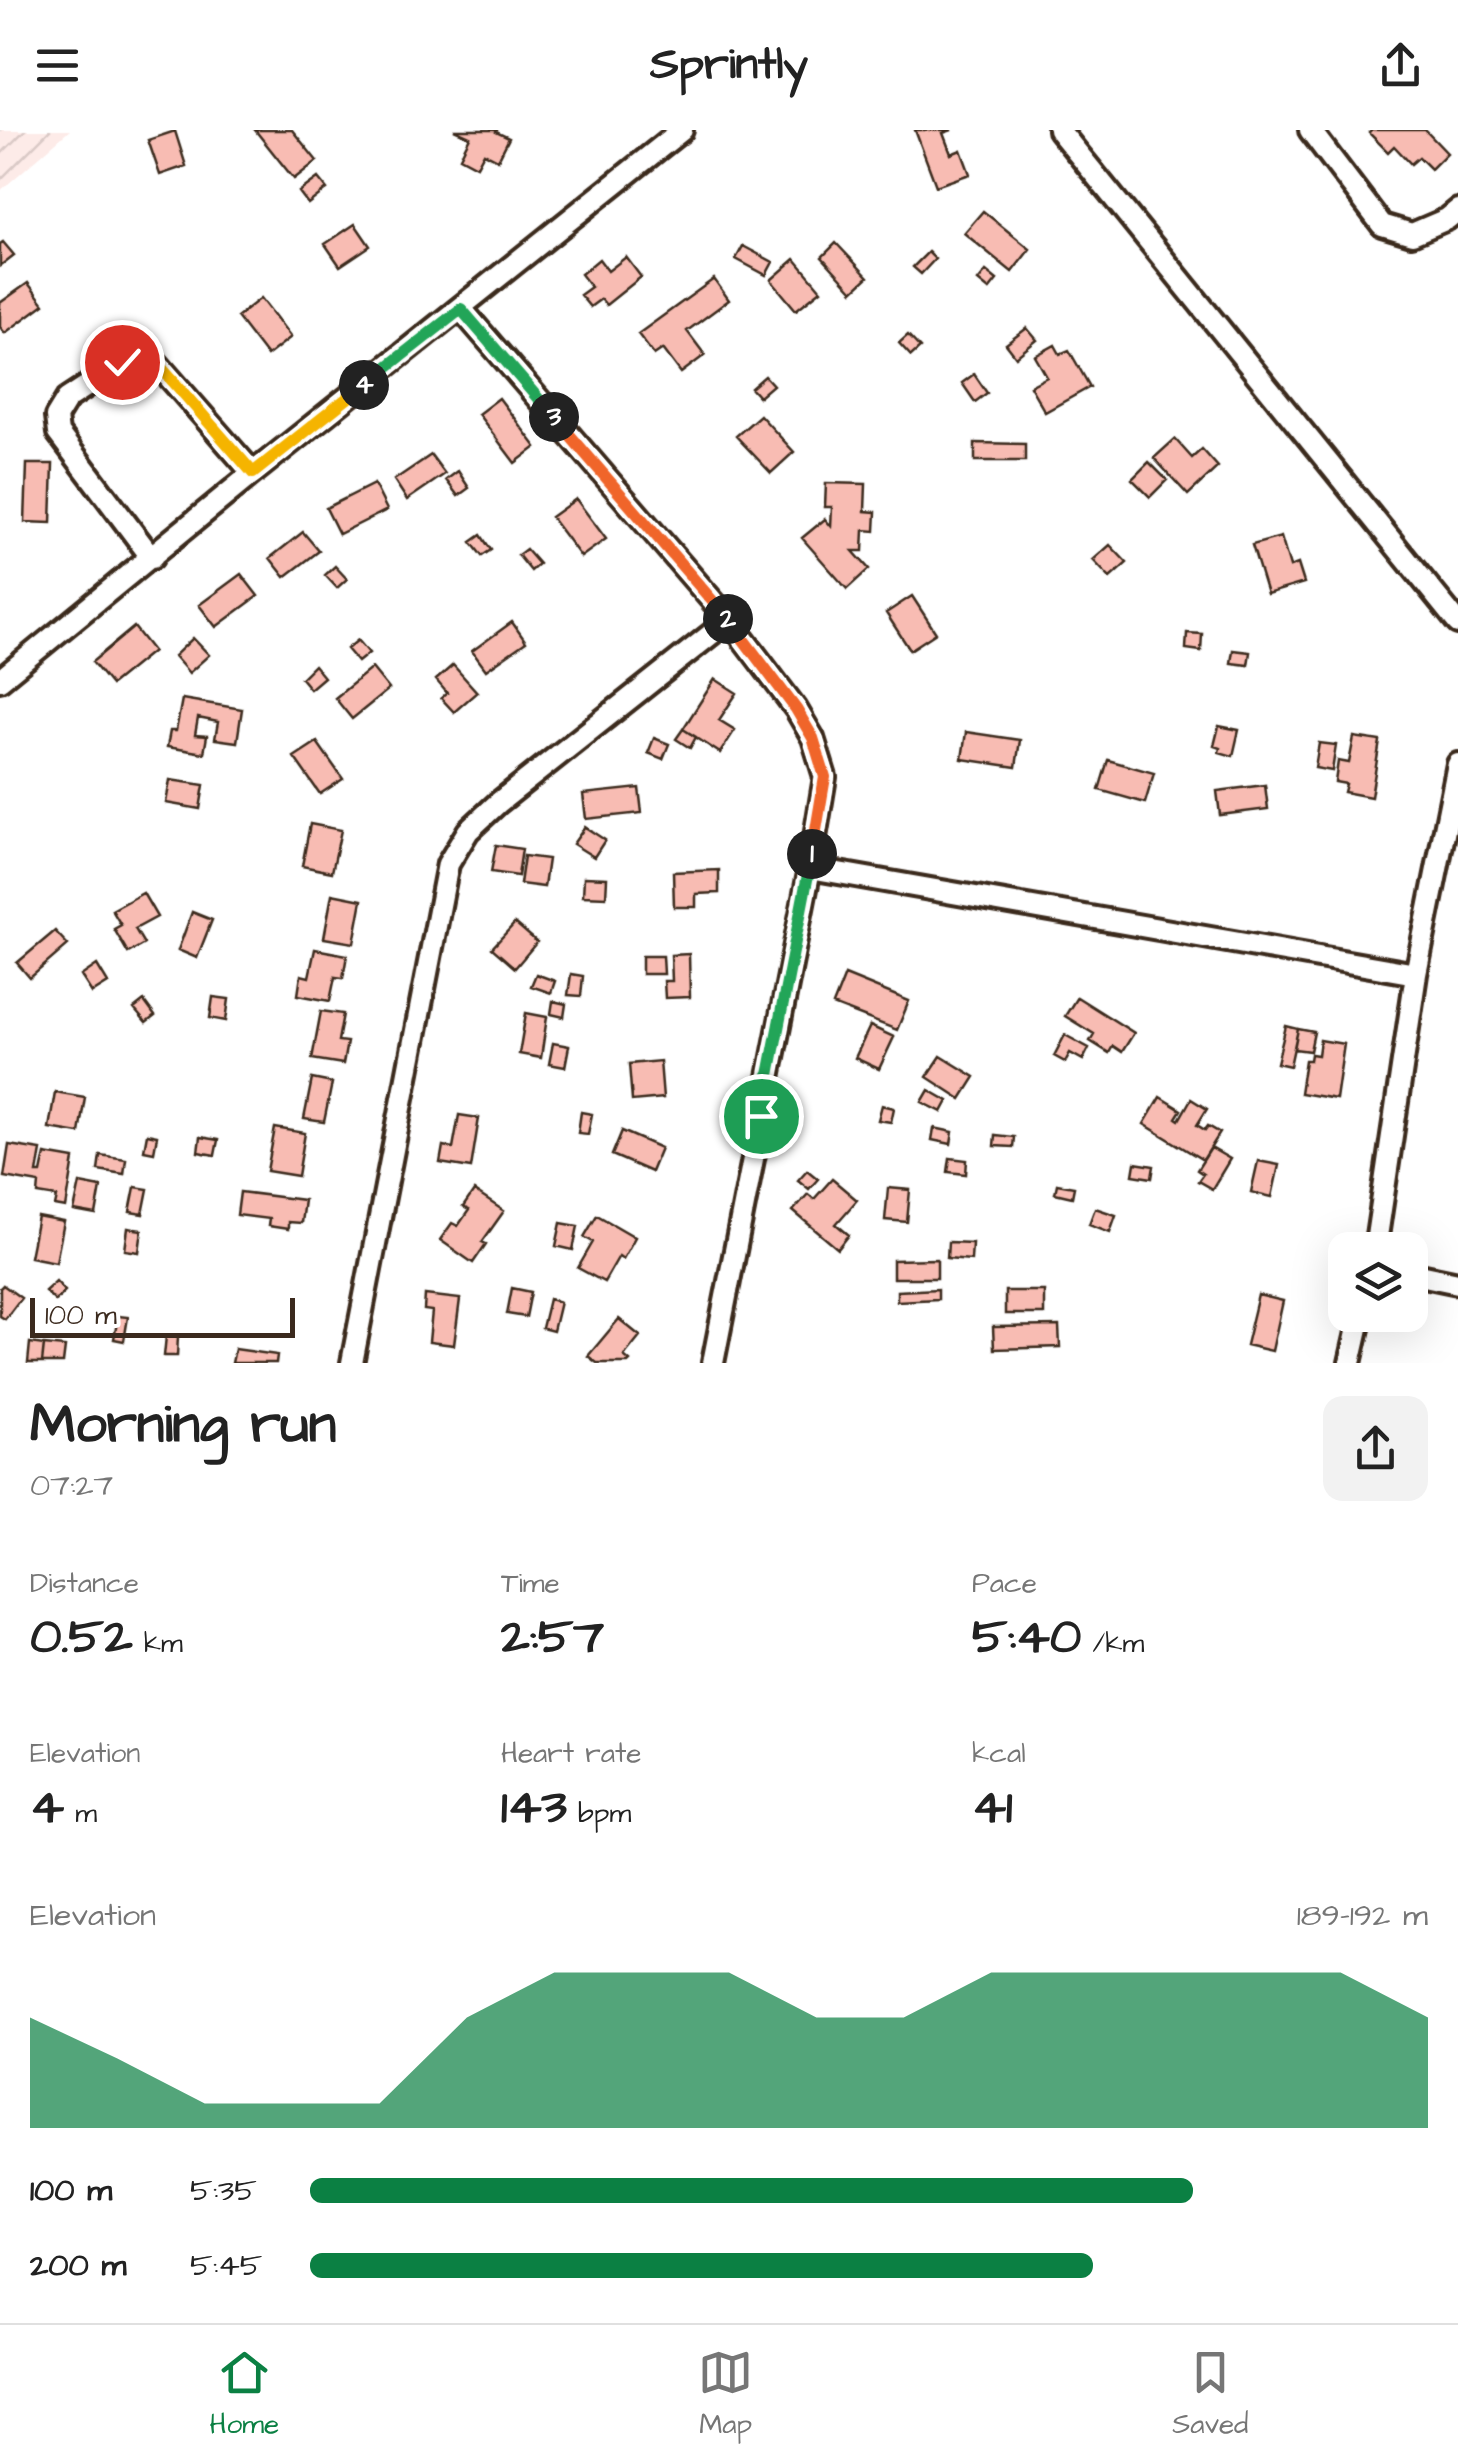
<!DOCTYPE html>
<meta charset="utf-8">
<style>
:root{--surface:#fff;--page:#f2f2f2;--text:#222;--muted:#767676;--line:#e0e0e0;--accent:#0b8043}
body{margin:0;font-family:"Architects Daughter",sans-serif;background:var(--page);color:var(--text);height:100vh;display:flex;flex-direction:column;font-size:38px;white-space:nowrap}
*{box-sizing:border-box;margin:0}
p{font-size:32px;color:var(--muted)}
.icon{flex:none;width:55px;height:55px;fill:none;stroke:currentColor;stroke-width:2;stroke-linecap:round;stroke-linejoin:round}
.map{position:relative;height:1233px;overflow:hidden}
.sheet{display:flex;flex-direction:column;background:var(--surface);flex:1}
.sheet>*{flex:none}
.buttons{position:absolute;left:1328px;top:1102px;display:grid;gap:20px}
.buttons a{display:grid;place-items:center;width:100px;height:100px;border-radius:20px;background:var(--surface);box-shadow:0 10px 40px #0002;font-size:50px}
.scale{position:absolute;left:30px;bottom:25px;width:265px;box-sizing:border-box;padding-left:10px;border:5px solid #3b2a1e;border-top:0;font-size:28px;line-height:35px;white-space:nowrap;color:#3b2a1e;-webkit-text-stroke:8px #fff;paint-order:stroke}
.pin{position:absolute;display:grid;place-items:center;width:85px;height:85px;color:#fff;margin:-42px;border:5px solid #fff;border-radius:50%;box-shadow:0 2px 10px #0007}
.km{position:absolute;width:50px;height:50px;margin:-25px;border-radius:50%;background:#222;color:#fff;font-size:28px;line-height:50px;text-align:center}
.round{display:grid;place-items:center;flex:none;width:105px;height:105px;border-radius:20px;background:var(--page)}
.summary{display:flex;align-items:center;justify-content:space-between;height:170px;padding:0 30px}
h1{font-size:55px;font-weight:800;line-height:75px}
.metrics{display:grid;grid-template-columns:repeat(3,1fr);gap:15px;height:170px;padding:10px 30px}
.metrics div{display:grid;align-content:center}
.metrics b{font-size:50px;font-weight:800}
.metrics small{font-size:28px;font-weight:400}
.metrics p{font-size:28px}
.chart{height:280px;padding:20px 30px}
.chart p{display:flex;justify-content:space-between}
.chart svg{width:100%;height:180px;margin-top:10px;fill:var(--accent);opacity:.7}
ul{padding:0 30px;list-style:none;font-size:32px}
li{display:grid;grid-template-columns:160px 120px 1fr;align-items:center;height:75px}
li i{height:25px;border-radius:12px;background:var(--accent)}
header{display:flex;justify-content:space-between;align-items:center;height:130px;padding:0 30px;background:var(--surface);font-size:45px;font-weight:800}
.dock{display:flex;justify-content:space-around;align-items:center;height:140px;border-top:2px solid var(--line);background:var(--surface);font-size:28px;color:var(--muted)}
.dock a{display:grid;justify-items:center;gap:5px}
.dock .on{color:var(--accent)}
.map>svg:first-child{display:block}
.industrial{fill:url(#industrial-furrows)}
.building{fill:#f8bcb3;stroke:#3b2a1e;stroke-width:2.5}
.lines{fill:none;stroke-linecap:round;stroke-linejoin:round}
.minor-casing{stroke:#3b2a1e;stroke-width:28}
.minor{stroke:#fff;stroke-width:20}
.split-1-casing{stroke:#fff;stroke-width:20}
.split-2-casing{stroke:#fff;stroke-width:20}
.split-3-casing{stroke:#fff;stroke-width:20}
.split-4-casing{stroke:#fff;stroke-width:20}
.split-5-casing{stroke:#fff;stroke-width:20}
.split-6-casing{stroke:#fff;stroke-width:20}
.split-1{stroke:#22a559;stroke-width:12}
.split-2{stroke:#f0652b;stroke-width:12}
.split-3{stroke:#f0652b;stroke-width:12}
.split-4{stroke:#22a559;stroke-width:12}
.split-5{stroke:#f5b400;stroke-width:12}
.split-6{stroke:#f5b400;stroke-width:12}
</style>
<header><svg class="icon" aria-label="menu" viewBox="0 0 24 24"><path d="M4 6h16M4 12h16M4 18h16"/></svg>Sprintly<svg class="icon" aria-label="share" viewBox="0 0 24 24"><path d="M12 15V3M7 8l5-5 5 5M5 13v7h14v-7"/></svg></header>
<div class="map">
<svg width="1458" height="1233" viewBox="0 0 1458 1233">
<defs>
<pattern id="industrial-furrows" width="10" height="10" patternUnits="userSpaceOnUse" patternTransform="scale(2.5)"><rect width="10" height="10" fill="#fdebe8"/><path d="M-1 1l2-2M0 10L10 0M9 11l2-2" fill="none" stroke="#dacac7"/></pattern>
</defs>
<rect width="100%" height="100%" fill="#fff"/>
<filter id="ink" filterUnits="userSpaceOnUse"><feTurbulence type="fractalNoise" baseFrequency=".01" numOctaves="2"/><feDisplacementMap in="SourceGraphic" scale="20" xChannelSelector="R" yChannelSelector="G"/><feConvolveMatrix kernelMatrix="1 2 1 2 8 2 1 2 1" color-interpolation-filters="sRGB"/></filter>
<g filter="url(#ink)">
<path class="industrial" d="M0,0h70l-70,61z"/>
<path class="building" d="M255,0h37l25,31 -23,18z
M454,0h43l-1,2 13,6 -11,22 -14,-7 -7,13 -17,-9 10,-20z
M915,0h37l-9,3 8,21 10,-4 9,24 -34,12z
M1372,0h53l22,23 -16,16 -12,-12 -8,7 -17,-18 -6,6 -19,-19z
M175,1l11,35 -26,9 -12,-35z
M318,48l9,11 -19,15 -9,-12z
M983,81l47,38 -18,23 -48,-39z
M355,94l15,22 -30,20 -15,-22z
M3,112l11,13 -14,11v-22z
M836,113l32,34 -15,14 -31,-34z
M743,116l30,16 -7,13 -30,-16z
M928,122l7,7 -14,15 -8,-7z
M626,127l15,20 -35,28 -5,-6 -11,8 -10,-12 11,-8 -10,-13 18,-15 9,12z
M795,129l26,31 -25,20 -25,-30z
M986,141l11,9 -8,10 -11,-9z
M714,149l15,21 -42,31 18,24 -24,18 -18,-24 -9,6 -16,-21z
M28,153l16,21 -39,29 -5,-6v-24z
M261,168l30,39 -24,19 -30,-39z
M1027,198l10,12 -21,17 -10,-13z
M908,205l12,13 -9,8 -12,-13z
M1055,215l5,9 9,-4 21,37 -45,25 -15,-26 17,-9 -12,-21z
M974,244l13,19 -12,9 -13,-19z
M765,246l8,9 -14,12 -8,-9z
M499,268l37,49 -21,16 -37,-49z
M760,285l34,37 -23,21 -35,-37z
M1175,309l17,19 10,-9 16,18 -30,28 -34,-37z
M975,313l50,1v17h-50z
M431,325l14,19 -38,26 -13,-20z
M1149,332l18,18 -17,17 -18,-18z
M27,334h26l-2,59 -26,-1z
M458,341l11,17 -11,8 -12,-16z
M826,353l40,1 -1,27 11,1 -1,19 -11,-1 -1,21h-10l16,18 -22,20 -45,-51 23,-19 6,7 1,-19h-7z
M374,354l13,26 -48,24 -13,-26z
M576,369l30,40 -25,18 -30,-40z
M303,402l16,19 -34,26 -15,-19z
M481,405l10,15 -9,6 -11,-14z
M1281,407l9,30 8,-3 6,19 -37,11 -15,-49z
M1110,415l17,18 -17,15 -17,-18z
M526,419l13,15 -8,7 -13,-16z
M335,436l12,13 -10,9 -12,-13z
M241,444l17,22 -42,31 -17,-22z
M912,466l24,37 -26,17 -24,-37z
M512,492l14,20 -40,28 -14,-19z
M134,497l19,24 -42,34 -19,-23z
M1187,503l15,1 -1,17 -15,-2z
M193,508l16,17 -20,18 -15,-17z
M358,510l11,13 -11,9 -11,-13z
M1233,520l17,2 -2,13 -17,-2z
M314,535l10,12 -14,12 -9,-11z
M453,535l24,27 -23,20 -13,-14 6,-5 -11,-13z
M372,538l17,21 -37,30 -17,-21z
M715,549l22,14 -18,27 16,10 -15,23 -37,-24z
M182,569l60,10 -5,33 -22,-3 3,-17 -20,-4 -3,17 12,1 -3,17 -37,-6 3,-16h6z
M1219,596l20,4 -6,26 -14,-4 1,-4 -6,-2z
M683,599l13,8 -6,11 -14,-9z
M966,602l54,8 -4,27 -54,-8z
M1354,607l26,4 -9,56 -27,-5 2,-8 -11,-2 3,-21 11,2z
M654,608l15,6 -6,15 -15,-6z
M317,612l26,37 -23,15 -26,-37z
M1319,613l17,2 -4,26 -17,-3z
M1108,630l46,13 -9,30 -46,-13z
M170,650l34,5 -4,24 -34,-6z
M1265,655l3,24 -48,6 -3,-24z
M639,658l3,25 -56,6 -3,-25z
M310,694l31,6 -9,42 -30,-6z
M585,697l20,13 -11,17 -21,-13z
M496,715l26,4 -4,27 -27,-4z
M524,726l24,3 -4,28 -24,-3z
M719,740v23l-23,1v13h-22l-1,-35z
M584,747l23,1 -1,19 -23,-1z
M143,763l14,24 -22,12 9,15 -16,9 -14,-24 7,-4 -9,-15z
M332,764l30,6 -8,43 -30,-5z
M192,782l20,8 -15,38 -19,-8z
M515,793l22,19 -22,26 -23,-20z
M55,801l13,14 -38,33 -13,-15z
M315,819l32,6 -4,23 -8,-1 -5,24 -32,-6 3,-20 8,2z
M689,824l1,43 -25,1 -1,-17h8l-1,-26z
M642,826h21l1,18h-22z
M97,835l11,18 -16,10 -11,-17z
M536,844l19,7 -4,12 -20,-7z
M571,844l12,2 -2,20 -13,-1z
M845,845l64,26 -12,29 -64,-25z
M213,867l16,2 -3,22 -16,-3z
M1077,867l57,36 -12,19 -9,-6 -4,7 -19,-12 4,-7 -29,-18z
M144,871l11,15 -9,7 -12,-14z
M553,871l13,3 -2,13 -13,-3z
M321,881l22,3 -5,27 9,1 -4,22 -31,-5z
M526,883l21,4 -6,41 -22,-4z
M870,896l24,11 -15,32 -24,-11z
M1286,896l12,3 -8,37 -13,-3z
M1298,899l16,3 -4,19 -16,-2z
M1065,905l24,13 -6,12 -13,-7 -5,9 -11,-6z
M1320,910l24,4 -8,55 -36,-6 5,-33h5l1,-6 7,1z
M553,913l16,3 -4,21 -16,-3z
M941,926l34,21 -14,22 -34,-22z
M660,931l3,37 -31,3 -3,-37z
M312,949l20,4 -8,39 -20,-3z
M929,960l19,11 -6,11 -20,-10z
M55,962l30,5 -6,36 -30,-5z
M1160,967l21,13 -5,8 3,2 12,-21 16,10 -10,16 8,5 3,-4 12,7 -17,27 -59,-36z
M882,975l12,3 -3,14 -13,-2z
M581,982l11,2 -4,20 -10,-1z
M459,985l20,3 -8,50 -31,-5 3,-17 10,2z
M275,998l30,5 -7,43 -31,-5z
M934,998l19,4 -2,12 -19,-4z
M622,1001l39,17 -10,24 -39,-17z
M147,1004l10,2 -3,16 -10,-2z
M995,1005l19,2 -1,10 -19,-1z
M200,1007l18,3 -3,15 -17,-3z
M9,1015l32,5 -4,23h4l4,-19 29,5 -8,49 -11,-2 2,-9 -19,-3 1,-11 -35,-6z
M1211,1018l19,11 -18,30 -14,-8 5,-7 -6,-4z
M100,1025l26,4 -2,15 -26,-4z
M950,1028l17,2 -1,14 -18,-2z
M1258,1031l21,4 -7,32 -21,-5z
M1135,1033l19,3 -2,12 -19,-3z
M807,1040l11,9 -9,10 -11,-9z
M832,1049l25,21 -21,24 13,11 -11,14 -45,-38 15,-17 6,5z
M80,1053l21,4 -5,28 -22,-4z
M1057,1054l17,3 -2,10 -17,-4z
M135,1057l13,2 -5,25 -13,-2z
M888,1058l22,2 -3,32 -22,-2z
M474,1061l30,20 -22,31 4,2 -13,19 -33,-23 12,-17 6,3 11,-16 -6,-3z
M240,1062l64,8 -3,23 -13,-1v7l-20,-3 1,-7 -32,-4z
M1095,1078l21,7 -6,17 -21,-8z
M597,1085l38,22 -12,22 -4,-3 -15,26 -26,-14 15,-26 -9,-5z
M38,1087l26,5 -8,40 -26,-5z
M561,1093l17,3 -5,24 -17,-4z
M128,1098l14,2 -3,22 -14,-2z
M948,1112l24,1 -1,17 -24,-2z
M937,1129v19h-44v-18z
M56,1151l9,10 -10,10 -10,-10z
M3,1155l18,13 -16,21 -5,-3v-28z
M512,1158l19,4 -5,25 -19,-3z
M938,1159v10l-41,2v-10z
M1005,1161h39v23h-39z
M425,1165l35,4 -6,46 -25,-3 3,-31 -8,-1z
M1258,1165l25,6 -11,50 -26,-6z
M549,1169l11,3 -7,29 -11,-3z
M118,1186l10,1 -4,24 -10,-2z
M619,1189l21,17 -16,20 6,5 -2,2h-31l-9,-7z
M1059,1196l1,21 -66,2 -1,-22z
M166,1206h12l-1,20h-13z
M30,1213l14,2 -2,18h-14z
M44,1215l21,2 -2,16h-21z
M235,1219l42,6 -1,8h-44z"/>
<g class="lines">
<g class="minor-casing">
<path id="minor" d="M1059,0l399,493
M1310,0l72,95 30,9 35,-15 11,-9
M461,179l268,311 67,89 17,29 12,39 -15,91 -97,495
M152,428l-94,-125 -2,-16 11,-18 55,-36 16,-5 17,3 98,112
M0,550l253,-207 429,-343
M810,738l606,106
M1375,1120l41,-276 42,-210
M1410,1143l48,10
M352,1233l96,-499 20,-33 30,-28 231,-183
M1350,1233l11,-48"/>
</g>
<use href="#minor" class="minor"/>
</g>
</g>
<g class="lines" filter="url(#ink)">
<g class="split-1-casing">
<path id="split-1" d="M761,986l51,-262"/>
</g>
<g class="split-2-casing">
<path id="split-2" d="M728,489l68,90 17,29 12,39 -13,77"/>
</g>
<g class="split-3-casing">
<path id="split-3" d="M554,287l174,202"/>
</g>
<g class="split-4-casing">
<path id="split-4" d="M364,255l97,-76 93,108"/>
</g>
<g class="split-5-casing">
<path id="split-5" d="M172,250l81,93 111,-88"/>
</g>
<g class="split-6-casing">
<path id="split-6" d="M122,232c28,-8 32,-3 50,18"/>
</g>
<use href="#split-1" class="split-1"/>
<use href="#split-2" class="split-2"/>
<use href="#split-3" class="split-3"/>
<use href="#split-4" class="split-4"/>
<use href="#split-5" class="split-5"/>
<use href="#split-6" class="split-6"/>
</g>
</svg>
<div class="buttons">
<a><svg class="icon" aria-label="layers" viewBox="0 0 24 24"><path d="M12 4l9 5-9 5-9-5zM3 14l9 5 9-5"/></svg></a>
</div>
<div class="scale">100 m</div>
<div class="pin" style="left:761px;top:986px;background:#1e9e55"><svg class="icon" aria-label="arrive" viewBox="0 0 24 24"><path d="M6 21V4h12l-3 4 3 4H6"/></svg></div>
<div class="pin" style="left:122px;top:232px;background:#d93025"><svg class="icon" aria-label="check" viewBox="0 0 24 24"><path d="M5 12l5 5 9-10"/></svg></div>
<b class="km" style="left:812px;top:724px">1</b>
<b class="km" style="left:728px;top:489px">2</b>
<b class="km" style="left:554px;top:287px">3</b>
<b class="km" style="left:364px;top:255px">4</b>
</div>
<section class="sheet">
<div class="summary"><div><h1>Morning run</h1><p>07:27</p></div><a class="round"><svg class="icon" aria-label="share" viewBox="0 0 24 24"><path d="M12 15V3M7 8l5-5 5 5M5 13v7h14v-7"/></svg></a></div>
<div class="metrics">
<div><p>Distance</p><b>0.52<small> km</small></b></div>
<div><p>Time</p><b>2:57</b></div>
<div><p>Pace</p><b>5:40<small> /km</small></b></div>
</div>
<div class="metrics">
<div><p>Elevation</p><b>4<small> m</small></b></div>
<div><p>Heart rate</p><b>143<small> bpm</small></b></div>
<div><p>kcal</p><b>41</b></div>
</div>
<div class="chart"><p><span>Elevation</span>189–192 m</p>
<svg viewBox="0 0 160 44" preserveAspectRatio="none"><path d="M0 44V17L10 27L20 38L30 38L40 38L50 17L60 6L70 6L80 6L90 17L100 17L110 6L120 6L130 6L140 6L150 6L160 17V44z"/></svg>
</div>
<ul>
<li><b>100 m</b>5:35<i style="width:79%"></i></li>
<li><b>200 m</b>5:45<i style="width:70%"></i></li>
</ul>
</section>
<nav class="dock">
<a class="on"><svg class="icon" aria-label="home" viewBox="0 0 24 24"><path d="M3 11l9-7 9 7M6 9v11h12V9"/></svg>Home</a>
<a><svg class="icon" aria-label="map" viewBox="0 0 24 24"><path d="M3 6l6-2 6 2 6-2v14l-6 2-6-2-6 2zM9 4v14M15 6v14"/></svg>Map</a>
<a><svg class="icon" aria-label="saved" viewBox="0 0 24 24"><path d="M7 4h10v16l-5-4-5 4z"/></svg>Saved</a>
</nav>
